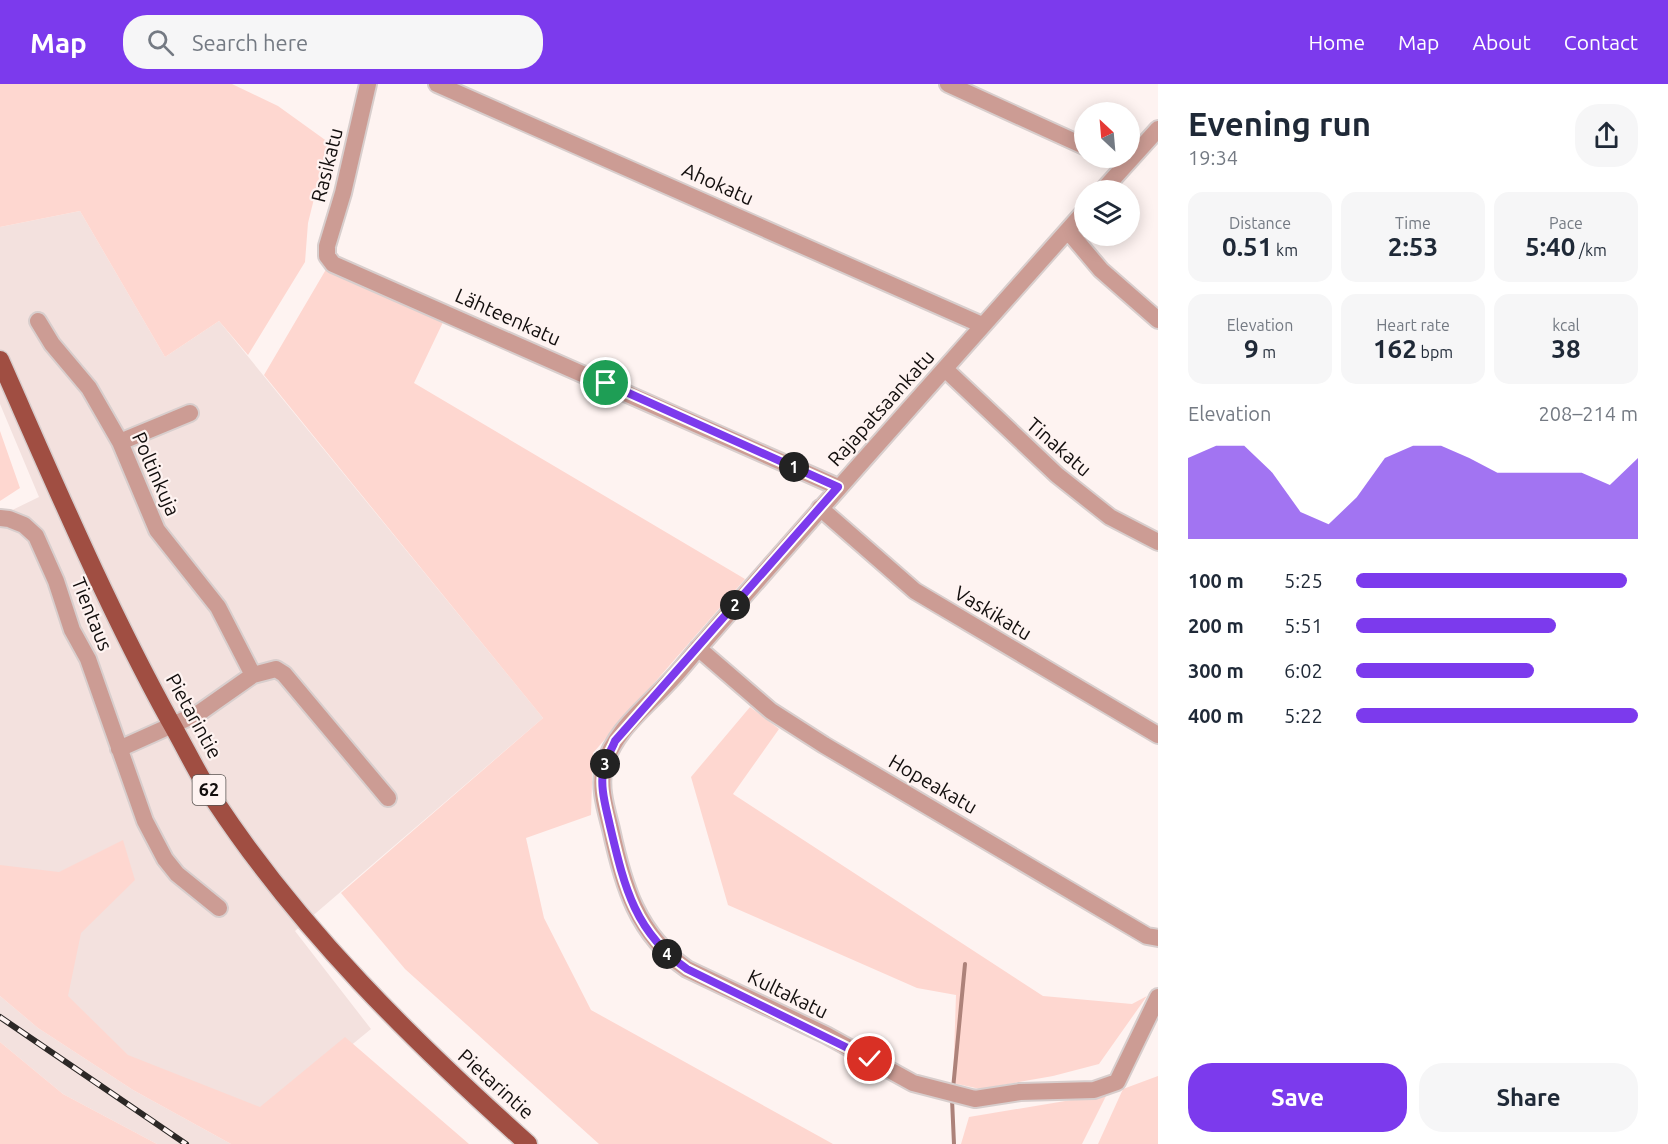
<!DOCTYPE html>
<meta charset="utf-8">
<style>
:root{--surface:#fff;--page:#f6f6f7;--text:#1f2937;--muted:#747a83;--accent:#7c3aed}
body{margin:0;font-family:Ubuntu,sans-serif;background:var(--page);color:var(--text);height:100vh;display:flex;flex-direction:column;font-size:22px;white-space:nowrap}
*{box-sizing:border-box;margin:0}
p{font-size:20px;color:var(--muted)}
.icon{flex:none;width:33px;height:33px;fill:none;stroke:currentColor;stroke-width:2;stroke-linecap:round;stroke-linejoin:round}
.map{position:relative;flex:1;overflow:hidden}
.details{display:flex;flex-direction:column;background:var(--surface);width:510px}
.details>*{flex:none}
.needle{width:39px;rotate:334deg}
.controls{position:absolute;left:1074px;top:18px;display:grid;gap:12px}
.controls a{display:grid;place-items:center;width:66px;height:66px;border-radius:50%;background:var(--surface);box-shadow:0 3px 15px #0003;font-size:30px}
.pin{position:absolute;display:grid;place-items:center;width:51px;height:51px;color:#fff;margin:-26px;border:3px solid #fff;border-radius:50%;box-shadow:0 2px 6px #0007}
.km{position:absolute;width:30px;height:30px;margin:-15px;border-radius:50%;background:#222;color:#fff;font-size:16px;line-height:30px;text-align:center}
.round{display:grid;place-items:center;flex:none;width:63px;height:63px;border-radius:24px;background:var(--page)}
.head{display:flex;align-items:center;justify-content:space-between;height:102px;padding:0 30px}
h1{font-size:33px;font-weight:700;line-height:45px}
.figures{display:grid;grid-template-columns:repeat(3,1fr);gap:9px;height:102px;padding:6px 30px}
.figures div{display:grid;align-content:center;border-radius:15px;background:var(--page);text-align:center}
.figures b{font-size:26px;font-weight:700}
.figures small{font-size:16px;font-weight:400}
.figures p{font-size:16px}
.chart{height:168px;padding:12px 30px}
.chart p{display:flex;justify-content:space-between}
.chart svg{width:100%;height:108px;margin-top:6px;fill:var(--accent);opacity:.7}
.cta{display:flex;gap:12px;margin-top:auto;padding:12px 30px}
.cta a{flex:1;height:69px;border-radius:24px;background:var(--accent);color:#fff;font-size:24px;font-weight:700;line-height:69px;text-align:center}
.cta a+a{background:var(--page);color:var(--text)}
ul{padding:0 30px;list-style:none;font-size:20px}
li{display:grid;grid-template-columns:96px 72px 1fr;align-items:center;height:45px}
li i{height:15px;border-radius:8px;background:var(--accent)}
header{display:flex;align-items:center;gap:36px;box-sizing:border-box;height:84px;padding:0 30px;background:var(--accent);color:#fff}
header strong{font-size:28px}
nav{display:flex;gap:33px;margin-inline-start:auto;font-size:21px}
.search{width:420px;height:54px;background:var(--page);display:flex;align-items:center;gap:15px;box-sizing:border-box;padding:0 21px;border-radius:24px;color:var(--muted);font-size:22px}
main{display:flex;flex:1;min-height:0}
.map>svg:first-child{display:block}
.built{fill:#f3e1de}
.green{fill:#fed7d0}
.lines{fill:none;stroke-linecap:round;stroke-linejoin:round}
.stream{stroke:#ad827a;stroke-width:4}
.minor-casing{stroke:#d8cecd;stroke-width:20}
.primary-casing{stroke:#d8cecd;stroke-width:21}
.minor{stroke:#cc9c94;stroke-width:16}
.primary{stroke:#a04e42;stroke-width:18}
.rail-casing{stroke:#2c2826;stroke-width:6}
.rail{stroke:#fef3f1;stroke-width:4;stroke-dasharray:11;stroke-linecap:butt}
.route-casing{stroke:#fff;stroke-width:12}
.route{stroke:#7c3aed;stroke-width:8}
.labels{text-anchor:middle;stroke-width:4.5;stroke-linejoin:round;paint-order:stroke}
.shield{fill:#fef3f1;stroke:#595351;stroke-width:1.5}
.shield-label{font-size:18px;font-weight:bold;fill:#120e0d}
.street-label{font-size:20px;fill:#120e0d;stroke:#fef3f1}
</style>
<header>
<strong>Map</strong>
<div class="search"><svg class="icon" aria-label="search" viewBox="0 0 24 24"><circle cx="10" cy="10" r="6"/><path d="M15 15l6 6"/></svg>Search here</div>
<nav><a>Home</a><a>Map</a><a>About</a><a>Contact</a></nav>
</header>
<main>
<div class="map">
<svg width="1158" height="1060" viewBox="0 0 1158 1060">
<rect width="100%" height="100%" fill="#fef3f1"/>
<path class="built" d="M80,127l85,146 54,-36 324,397 -248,213 76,98 -118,97 -123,-60 -130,-107v-443l39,-19 -39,-93v-177z
M0,912l38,32 95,62 98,54h-74l-94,-50 -63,-52z"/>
<path class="green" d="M0,0h232l46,22 50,36 -20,81 -3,39 -57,93 -29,-34 -54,36 -85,-146 -80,16z
M328,182l117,52 -31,65 331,196 -152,174 -2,62 -65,23 18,80 47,92 242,134h-234l-194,-175 -64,-76 202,-175 -279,-343z
M0,347l20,57 -20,13z
M750,623l29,22 -46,65 310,202 89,8 15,-8 -48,68 -46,12 -73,13 -27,-6 3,-88 -39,-7 -189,-83 -37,-128z
M123,756l12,40 -54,53 -13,63 60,59 132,52 85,-70 124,107h-238l-98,-54 -95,-62 -38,-32v-131l59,7z
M0,958l63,52 94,50h-157z
M1158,992v68h-60l25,-55z
M1107,1010l-25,50h-121l8,-27z"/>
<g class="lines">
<path class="stream" d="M953,1005l12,-125
M952,1015l2,45"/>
<g class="minor-casing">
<path id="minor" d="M368,0l-25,109 -16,53v10l6,8 505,223
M437,0l545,241
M948,0l136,62
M1103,106l55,-61
M1084,128c-127,143 -255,286 -381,431 -12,13 -23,28 -35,40 -23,25 -55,49 -64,84 -5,21 2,42 7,62 12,56 26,105 76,140l139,66 87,48 62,16 45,-7 74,-2 23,-8 41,-85
M1068,147l33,39 57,50
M38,237l14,23 37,44 31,54 37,88 61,77 35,68 23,-6 8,5 104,124
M945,285l112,106 53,42 48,25
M120,358l70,-29
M820,424l95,83 243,144
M0,434l9,1 15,6 12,11 20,45 16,49 16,29 57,162 20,38 12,15 42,34
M698,564l73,63 53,34 323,191 11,2
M119,665l80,-36 54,-38"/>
</g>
<g class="primary-casing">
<path id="primary" d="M0,276c54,122 106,245 170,361 15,26 28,54 45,80 86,130 197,239 313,343"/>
</g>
<use href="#minor" class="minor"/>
<use href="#primary" class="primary"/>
<g class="rail-casing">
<path id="rail" d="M0,933l186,127"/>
</g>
<use href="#rail" class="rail"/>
</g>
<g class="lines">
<g class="route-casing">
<path id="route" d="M606,299l232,104 -223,254c-3,8 -9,17 -11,25 -5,20 2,41 6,60 14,59 24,106 77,143l183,90"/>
</g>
<use href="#route" class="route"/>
</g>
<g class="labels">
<rect class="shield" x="192.5" y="691" width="33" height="30" rx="4.5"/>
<g class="shield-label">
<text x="209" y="712">62</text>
</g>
<g class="street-label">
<text transform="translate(327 81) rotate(-76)" y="7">Rasikatu</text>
<text transform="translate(718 100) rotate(24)" y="7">Ahokatu</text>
<text transform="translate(508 233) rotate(24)" y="7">Lähteenkatu</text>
<text transform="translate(881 324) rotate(-48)" y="7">Rajapatsaankatu</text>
<text transform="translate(1059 363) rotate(41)" y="7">Tinakatu</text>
<text transform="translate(156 390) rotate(66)" y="7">Poltinkuja</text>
<text transform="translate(993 529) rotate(31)" y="7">Vaskikatu</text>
<text transform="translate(92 530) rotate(68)" y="7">Tientaus</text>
<text transform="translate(194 632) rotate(61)" y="7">Pietarintie</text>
<text transform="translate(933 700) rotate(30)" y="7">Hopeakatu</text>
<text transform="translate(788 910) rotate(26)" y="7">Kultakatu</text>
<text transform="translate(496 1000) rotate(42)" y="7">Pietarintie</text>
</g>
</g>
</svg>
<div class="controls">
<a><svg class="needle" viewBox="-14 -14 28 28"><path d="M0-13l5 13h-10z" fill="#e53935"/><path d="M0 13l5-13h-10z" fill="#747a83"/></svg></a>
<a><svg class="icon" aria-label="layers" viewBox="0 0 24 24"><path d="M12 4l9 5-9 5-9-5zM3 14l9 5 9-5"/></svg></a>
</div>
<div class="pin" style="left:606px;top:299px;background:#1e9e55"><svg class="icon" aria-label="arrive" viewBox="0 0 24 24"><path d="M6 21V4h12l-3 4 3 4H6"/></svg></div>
<div class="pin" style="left:870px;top:975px;background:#d93025"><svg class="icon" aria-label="check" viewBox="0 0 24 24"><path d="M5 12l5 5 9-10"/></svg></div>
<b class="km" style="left:794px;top:383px">1</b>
<b class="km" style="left:735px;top:521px">2</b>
<b class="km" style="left:605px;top:680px">3</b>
<b class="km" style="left:667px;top:870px">4</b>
</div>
<section class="details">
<div class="head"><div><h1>Evening run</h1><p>19:34</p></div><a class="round"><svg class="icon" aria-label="share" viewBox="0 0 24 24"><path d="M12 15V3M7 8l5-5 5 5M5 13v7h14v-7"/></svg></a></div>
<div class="figures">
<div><p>Distance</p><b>0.51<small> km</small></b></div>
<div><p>Time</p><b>2:53</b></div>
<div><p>Pace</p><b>5:40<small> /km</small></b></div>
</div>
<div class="figures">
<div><p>Elevation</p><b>9<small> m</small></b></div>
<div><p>Heart rate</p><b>162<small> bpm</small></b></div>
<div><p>kcal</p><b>38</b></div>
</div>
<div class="chart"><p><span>Elevation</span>208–214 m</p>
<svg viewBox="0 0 160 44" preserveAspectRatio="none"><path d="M0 44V11L10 6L20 6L30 17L40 33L50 38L60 27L70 11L80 6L90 6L100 11L110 17L120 17L130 17L140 17L150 22L160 11V44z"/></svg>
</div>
<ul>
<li><b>100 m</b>5:25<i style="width:96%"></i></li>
<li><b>200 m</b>5:51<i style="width:71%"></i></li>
<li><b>300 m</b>6:02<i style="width:63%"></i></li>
<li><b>400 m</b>5:22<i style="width:100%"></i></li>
</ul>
<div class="cta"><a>Save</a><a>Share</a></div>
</section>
</main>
